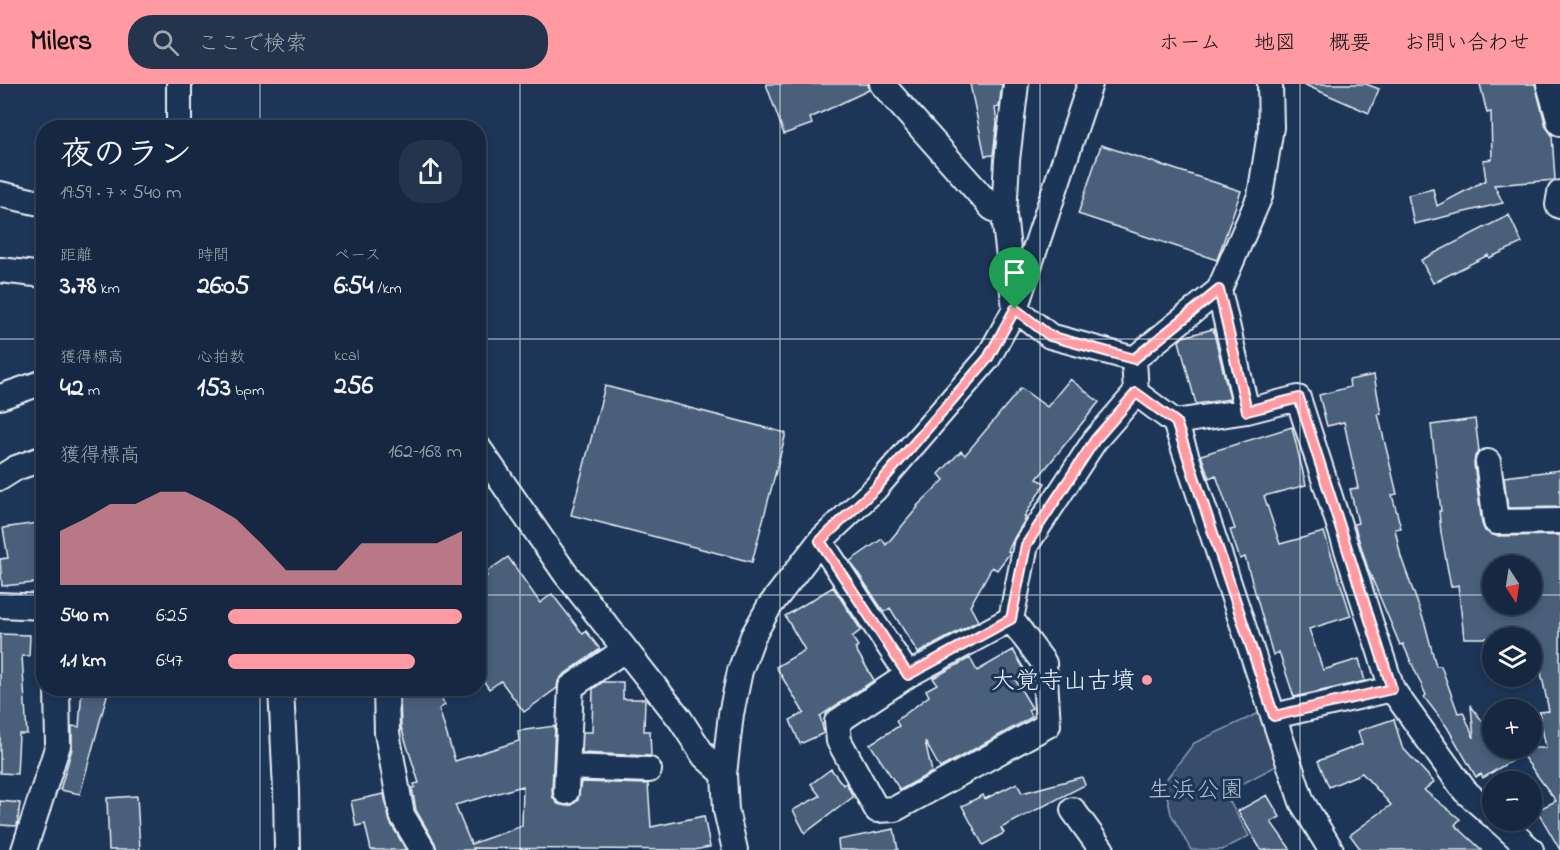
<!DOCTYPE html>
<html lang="ja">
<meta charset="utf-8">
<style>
:root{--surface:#162841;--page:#23344c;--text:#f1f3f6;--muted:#9ea6b1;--line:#35445a;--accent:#ff9aa2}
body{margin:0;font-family:"Indie Flower","Klee One",sans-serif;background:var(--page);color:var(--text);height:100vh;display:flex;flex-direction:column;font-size:22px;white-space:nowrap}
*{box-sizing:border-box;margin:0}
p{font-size:20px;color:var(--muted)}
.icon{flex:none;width:33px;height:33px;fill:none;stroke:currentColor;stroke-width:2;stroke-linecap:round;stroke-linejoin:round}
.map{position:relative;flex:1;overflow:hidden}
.sheet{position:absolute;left:36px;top:36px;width:450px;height:576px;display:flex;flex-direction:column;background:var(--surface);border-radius:24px;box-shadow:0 3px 9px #0003,0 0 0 2px var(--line)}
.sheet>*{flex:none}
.needle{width:39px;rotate:168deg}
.controls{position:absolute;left:1482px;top:471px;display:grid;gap:12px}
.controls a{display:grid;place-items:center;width:60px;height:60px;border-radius:50%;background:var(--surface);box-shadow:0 3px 9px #0003,0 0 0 2px var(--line);font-size:30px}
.pin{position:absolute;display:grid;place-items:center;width:51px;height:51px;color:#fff;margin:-62px -26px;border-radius:50% 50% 50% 0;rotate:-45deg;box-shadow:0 0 6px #0007}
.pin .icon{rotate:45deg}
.round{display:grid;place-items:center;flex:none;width:63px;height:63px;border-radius:24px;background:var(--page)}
.summary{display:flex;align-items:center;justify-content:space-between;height:102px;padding:0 24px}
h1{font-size:33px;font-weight:700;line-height:45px}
.figures{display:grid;grid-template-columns:repeat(3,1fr);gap:9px;height:102px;padding:6px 24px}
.figures div{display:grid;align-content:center}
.figures b{font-size:26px;font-weight:700}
.figures small{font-size:16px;font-weight:400}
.figures p{font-size:16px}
.chart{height:168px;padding:12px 24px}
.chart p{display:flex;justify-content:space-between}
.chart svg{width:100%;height:108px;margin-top:6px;fill:var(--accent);opacity:.7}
ul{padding:0 24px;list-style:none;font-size:20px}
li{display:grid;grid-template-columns:96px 72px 1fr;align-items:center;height:45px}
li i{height:15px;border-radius:8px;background:var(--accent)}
header{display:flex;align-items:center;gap:36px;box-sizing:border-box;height:84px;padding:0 30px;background:var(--accent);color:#111}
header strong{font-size:28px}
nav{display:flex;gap:33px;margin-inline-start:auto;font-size:21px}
.search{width:420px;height:54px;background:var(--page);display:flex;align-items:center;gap:15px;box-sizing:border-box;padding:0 21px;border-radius:24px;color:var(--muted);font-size:22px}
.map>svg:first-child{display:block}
.green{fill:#374d6c;stroke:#909fb2;stroke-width:1.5}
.building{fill:#495e7a;stroke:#e8f1f8;stroke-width:1.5;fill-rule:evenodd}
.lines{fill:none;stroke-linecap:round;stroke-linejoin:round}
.minor-casing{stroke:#e8f1f8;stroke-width:28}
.minor{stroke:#1d3557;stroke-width:24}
.route-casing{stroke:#fff;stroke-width:12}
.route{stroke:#ff9aa2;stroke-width:8}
.grid{fill:none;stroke:#e8f1f8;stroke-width:1.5;stroke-opacity:0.55}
.poi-dot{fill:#ff9aa2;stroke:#1d3557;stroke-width:2}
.labels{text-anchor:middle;stroke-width:6;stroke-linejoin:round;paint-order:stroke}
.poi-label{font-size:24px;fill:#e8f1f8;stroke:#1d3557;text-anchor:end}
.park-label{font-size:24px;fill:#b3c0ce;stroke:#1d3557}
</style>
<header>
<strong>Milers</strong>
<div class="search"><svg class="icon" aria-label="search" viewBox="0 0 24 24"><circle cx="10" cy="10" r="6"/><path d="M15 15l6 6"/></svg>ここで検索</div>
<nav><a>ホーム</a><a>地図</a><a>概要</a><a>お問い合わせ</a></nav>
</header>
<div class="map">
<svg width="1560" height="766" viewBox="0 0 1560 766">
<rect width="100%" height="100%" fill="#1d3557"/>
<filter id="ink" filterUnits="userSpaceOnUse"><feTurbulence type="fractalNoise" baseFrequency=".0167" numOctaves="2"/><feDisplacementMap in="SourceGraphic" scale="12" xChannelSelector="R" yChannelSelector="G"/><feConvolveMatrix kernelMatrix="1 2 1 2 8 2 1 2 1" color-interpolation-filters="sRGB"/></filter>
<g filter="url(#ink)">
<path class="green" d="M1261,628l17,53 -53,28 24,43 -27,14h-31l-20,-36 -7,-32 30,-39z"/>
<path class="building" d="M766,0h102l1,6 -59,28 2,6 -28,10z
M970,0h32l-3,23 -4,1 2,14 -4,33 -8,1z
M1303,0h63l13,5 -10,24z
M1480,0h55l11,43 6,8 3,45 -61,5 9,18 -89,21 -6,-29 25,-6 4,17 49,-26 -3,-20 9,-1 -1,-47 -4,1z
M1101,61l140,46 -24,69 -139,-46z
M1509,131l13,28 -33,15 -1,-3 -55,28 -12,-23z
M1213,245l17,70 -34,5 -17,-63 4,-4z
M1374,291l7,39h-3l19,80 -5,1 9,33 -6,1 6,28 24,67 11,42h5l17,47 5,-1 11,26 -3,-32 21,28v14h12l7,13 -28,17 -2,-4 -5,3 -29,-50 -23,-30 2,-2 -23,-51 -3,1 -32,-76 -14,-45 4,-1 -8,-34 8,-1 -14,-66 -17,4 -8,-31 31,-8 -1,-7z
M1070,295l29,23 -62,77 8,4 -21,34 2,1 -12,20 -6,13 2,2 -13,17 -5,-3 -22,39 8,15 -60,32 -28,-45 -6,4 -34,-51 32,-22 4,6 32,-38 -1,-1 27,-26 -5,-6 22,-23 4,4 56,-67 26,19z
M605,302l181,47 -34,129 -181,-47z
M1475,335l4,32 -4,5 -1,8 8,60 3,7 11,5 64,-1v315l-23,-40 19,-9 -39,-53h29l-7,-36 10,-1 -8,-39 -9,2v-36h-68l-6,-53 -7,2 -10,-54 -2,-22h2l-10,-86zM1492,482h40v38h-40z
M1292,343l14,58 -42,11 16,48 44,-12 27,84 -42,13 14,41 36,-11 6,22 -71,16 -15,-45 -6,3 -28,-98 -5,2 -10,-29 5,-1 -19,-54 -7,3 -8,-23z
M1560,386v37l-52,1 -4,-31z
M44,438v60l-42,4 -2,-27 8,-1 -5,-30z
M508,473l32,46 12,-9 31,40 3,-3 14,18 -37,26 -5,6 -1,7 -33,24 -23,-31 -12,8 -11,-16v-91l9,-6 -2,-3z
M833,503l28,43 -9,7 6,9 -3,2 19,32 -54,36 4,17 -24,11 -10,-24 14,-7 -28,-46 29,-17 -20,-34z
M0,550l30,1 -1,21h-7l5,78h-8l-2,40 -17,-1z
M1013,566l14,24 -11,7 16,27 -4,2 4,7 -92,51 -15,-27 7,31 -32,18 -30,-46 29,-18 -3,-5 33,-25 -3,-6 11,-6 -4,-6 37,-20 7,13z
M603,598h20v17h22l-1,32h6l1,25 -69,-3 1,-21h9l1,-43z
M82,604h27l-29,106 -20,-4 12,-41v-23l7,1z
M418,604h18l9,17 -6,4 16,52 64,-20 -1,-10 37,-5 -3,65 1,7 5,6 8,2 6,-1 6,-5 3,-18 67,2 3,43 53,-11 6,31 -16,3 -221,-2 1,2h-37l-2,-7 -19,-33 -4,-22 3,-1 -1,-3 5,-1 -18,-56 -1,-29zM523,702l-1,40 -51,18 -16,-39z
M1394,635l8,28 32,35 -10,8 36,29 -5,6 27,25h-121l-11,-15 41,-30 -29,-32 -33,14 -11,-26 44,-17 -4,-13z
M831,685l12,16 3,-2 7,14 -48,36 -12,-23 27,-14 -9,-12z
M1082,693l3,8 -84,43 3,5 -21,12 -21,-39 21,-11 2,4 32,-16 5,10z
M384,710l6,28 16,28h-35l-6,-26 -9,2 -5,-25z
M1267,711l13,22 -9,5 20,28h-30l-23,-39z
M137,712l3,54h-31l-2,-52z
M0,717l20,2 -3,23 -17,-1z
M894,745l4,21h-59l-1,-10z"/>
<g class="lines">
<g class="minor-casing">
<path id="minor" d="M179,0v44
M882,0l110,124 12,7
M1016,0l-9,76 -3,55 11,94 35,27 84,23 85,-69 41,-94 11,-69 -1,-43
M1549,0l11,39
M1560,109l-2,12 2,1
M0,110l44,10
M0,186l44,5
M1219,206l28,121
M1136,309l39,29 127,380 29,48
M0,313l44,-15
M1175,338l72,-11 51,-13 94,291 -118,27
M478,363l87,126 115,146 24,37 20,18
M1488,378l8,60 64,-1
M0,394l16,-10 28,-10
M820,457l88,134
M0,521l44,2
M1011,535l-103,56 -71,47 2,19 38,69 18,-1 153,-84 -4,-62 -33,-44 15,-74 69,-105 41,-47 -2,-34
M281,604l5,102 1,60
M386,604l1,45 15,82 21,35
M1392,605l73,102 27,24
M567,683l82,3
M566,708l5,-105 53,-37
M1073,726l29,40
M1498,736l33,30
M24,766l34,-105 -1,-57
M735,766l-9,-40 -2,-36 7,-60 9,-43 13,-35 16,-29 51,-66 55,-52 113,-131 27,-49 75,-225"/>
</g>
<use href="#minor" class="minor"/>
</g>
</g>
<g class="lines" filter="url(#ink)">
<g class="route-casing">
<path id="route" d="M1219,206l28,121 52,-13 93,291 -118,27 -98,-294 -40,-29 -41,47 -69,105 -15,74 -103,56 -88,-134 55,-52 113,-131 27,-49 35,27 84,23z"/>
</g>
<use href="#route" class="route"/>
</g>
<path class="grid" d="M260,0v44M520,0v766M780,0v766M1040,0v766M1300,0v766M0,255h44M478,255h1082M0,511h44M478,511h1014M1532,511h28M260,604v162"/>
<circle class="poi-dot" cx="1147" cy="596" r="6"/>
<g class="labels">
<g class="poi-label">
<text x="1135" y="604">大覚寺山古墳</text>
</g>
<g class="park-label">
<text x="1196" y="713">生浜公園</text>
</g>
</g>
</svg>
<div class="controls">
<a><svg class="needle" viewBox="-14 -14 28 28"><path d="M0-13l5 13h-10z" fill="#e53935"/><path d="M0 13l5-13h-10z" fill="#9ea6b1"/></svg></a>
<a><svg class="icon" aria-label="layers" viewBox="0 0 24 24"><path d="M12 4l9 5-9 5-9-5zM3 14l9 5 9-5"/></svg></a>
<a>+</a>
<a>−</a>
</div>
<div class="pin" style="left:1015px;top:225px;background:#1e9e55"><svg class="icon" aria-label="arrive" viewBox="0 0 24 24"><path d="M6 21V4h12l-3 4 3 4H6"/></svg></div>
<section class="sheet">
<div class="summary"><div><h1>夜のラン</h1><p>19:59 · 7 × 540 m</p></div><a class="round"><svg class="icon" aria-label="share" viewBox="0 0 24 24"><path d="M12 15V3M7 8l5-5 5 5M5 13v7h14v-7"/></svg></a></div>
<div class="figures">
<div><p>距離</p><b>3.78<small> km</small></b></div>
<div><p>時間</p><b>26:05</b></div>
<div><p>ペース</p><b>6:54<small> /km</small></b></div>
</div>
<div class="figures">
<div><p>獲得標高</p><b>42<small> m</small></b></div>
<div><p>心拍数</p><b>153<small> bpm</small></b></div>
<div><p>kcal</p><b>256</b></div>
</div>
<div class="chart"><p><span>獲得標高</span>162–168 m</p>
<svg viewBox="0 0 160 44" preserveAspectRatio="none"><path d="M0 44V22L10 17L20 11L30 11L40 6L50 6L60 11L70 17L80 27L90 38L100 38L110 38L120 27L130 27L140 27L150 27L160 22V44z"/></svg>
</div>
<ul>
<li><b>540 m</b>6:25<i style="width:100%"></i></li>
<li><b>1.1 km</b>6:47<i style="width:80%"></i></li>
</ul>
</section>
</div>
